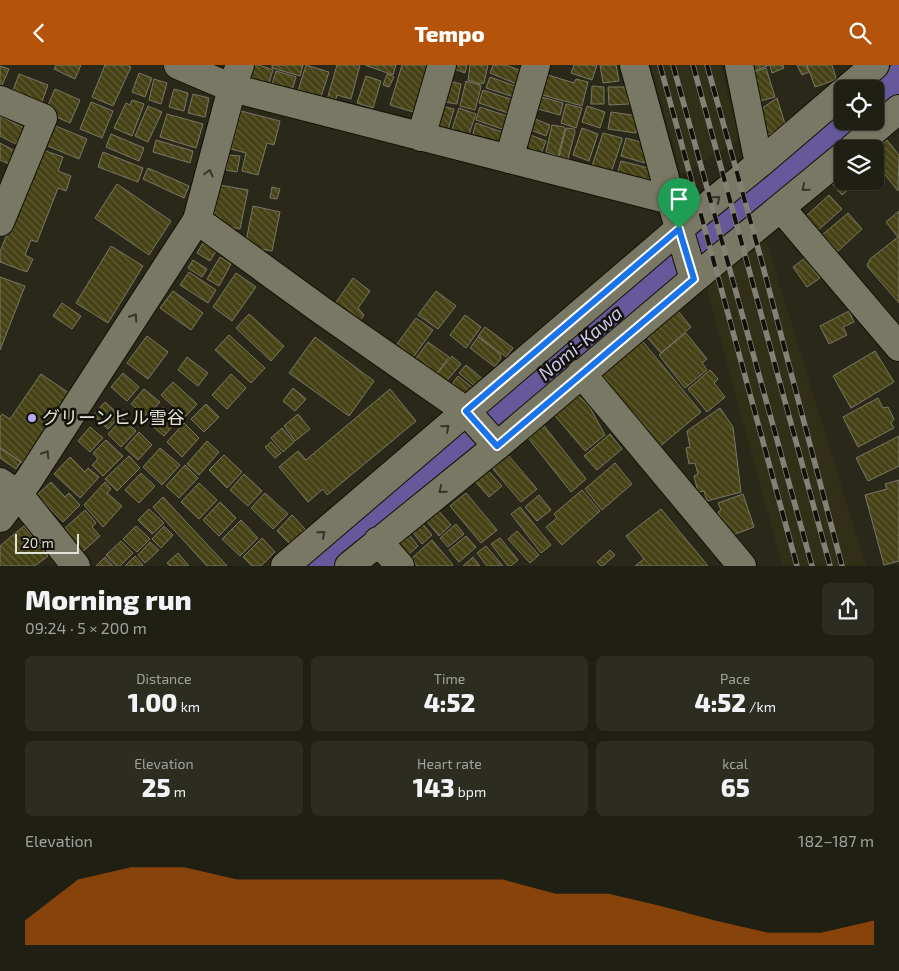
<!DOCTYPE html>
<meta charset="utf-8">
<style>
:root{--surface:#201f13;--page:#2d2c21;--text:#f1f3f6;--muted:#a2a2a0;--line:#3d3d33;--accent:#b45309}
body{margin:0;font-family:"Exo 2","Noto Sans JP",sans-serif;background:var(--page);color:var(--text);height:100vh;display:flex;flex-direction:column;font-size:19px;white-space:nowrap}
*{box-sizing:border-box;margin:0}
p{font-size:16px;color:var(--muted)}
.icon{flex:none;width:28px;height:28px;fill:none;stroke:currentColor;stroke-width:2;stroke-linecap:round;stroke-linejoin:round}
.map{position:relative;height:501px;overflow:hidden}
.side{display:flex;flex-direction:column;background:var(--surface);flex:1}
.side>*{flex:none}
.controls{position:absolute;left:834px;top:15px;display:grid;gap:10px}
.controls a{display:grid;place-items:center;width:50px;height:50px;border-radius:8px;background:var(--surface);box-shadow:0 1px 4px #0004,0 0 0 1px var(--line);font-size:25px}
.scale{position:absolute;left:15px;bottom:12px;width:64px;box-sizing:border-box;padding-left:5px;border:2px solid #e2e2d7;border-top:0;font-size:14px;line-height:18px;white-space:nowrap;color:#e2e2d7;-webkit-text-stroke:4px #12110a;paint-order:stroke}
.pin{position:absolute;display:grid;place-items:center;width:42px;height:42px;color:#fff;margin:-51px -21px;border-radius:50% 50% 50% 0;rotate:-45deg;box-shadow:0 0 5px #0007}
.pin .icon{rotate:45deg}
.round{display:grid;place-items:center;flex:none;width:52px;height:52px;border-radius:8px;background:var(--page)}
.head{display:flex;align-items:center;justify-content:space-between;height:85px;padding:0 25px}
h1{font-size:28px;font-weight:800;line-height:38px}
.figures{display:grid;grid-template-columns:repeat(3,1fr);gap:8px;height:85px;padding:5px 25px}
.figures div{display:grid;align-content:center;border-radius:8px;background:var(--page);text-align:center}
.figures b{font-size:25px;font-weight:800}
.figures small{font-size:14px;font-weight:400}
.figures p{font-size:14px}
.chart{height:140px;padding:10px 25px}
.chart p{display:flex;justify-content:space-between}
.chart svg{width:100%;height:90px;margin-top:5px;fill:var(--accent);opacity:.7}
header{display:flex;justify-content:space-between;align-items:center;height:65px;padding:0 25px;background:var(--accent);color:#fff;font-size:22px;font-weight:800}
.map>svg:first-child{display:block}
.built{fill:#312f17}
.water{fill:#65599c}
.building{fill:url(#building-back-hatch);stroke:#797865}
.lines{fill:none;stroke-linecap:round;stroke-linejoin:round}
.minor-casing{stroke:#131104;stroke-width:30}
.minor{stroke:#797865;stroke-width:28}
.rail-casing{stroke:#828174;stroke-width:5.5}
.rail{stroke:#12110a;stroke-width:4;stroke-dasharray:11;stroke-linecap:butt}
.oneway{stroke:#36352a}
.route-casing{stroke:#fff;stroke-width:10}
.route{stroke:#1a73e8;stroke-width:6}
.poi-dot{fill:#b6abf8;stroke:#12110a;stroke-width:2}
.labels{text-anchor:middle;stroke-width:5;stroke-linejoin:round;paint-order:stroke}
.poi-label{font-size:18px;fill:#e2e2d7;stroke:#12110a;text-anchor:start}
.water-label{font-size:19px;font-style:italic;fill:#cdc9f0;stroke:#12110a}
</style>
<header><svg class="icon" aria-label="back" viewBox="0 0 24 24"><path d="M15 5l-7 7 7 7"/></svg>Tempo<svg class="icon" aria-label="search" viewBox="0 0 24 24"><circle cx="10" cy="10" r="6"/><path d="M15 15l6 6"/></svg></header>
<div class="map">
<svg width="899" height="501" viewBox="0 0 899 501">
<defs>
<pattern id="building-back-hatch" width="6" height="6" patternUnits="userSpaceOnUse" patternTransform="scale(1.25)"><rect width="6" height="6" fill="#464216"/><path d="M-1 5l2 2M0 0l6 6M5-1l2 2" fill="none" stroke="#605d37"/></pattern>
</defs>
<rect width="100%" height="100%" fill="#2a2919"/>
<path class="built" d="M651,0h69l20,74 -59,35z
M765,172l101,329h-84l-77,-284z"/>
<path class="water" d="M892,0h7v44l-556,457h-43l542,-459v14h33v-32h-11z"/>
<path class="building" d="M56,0h25l-6,14 -21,-10z
M105,0h22l4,2 -18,39 -21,-9z
M254,0h5l14,5 -6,19 -19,-8z
M272,0h31l-3,11 -28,-8z
M306,0l23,7 -9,28 -23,-6z
M337,0h23l-9,34 -14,-4 -3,10 -8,-2z
M365,0h31l-3,10z
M402,0h22l9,3 -13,46 -30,-9z
M455,0h12l-2,8 -11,-4z
M470,0h18l-4,18 -3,1 -13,-4z
M493,0h13l18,7 -5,13 -29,-12z
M574,0h23l-5,15 -21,-7z
M600,0h16l3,16 -16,2z
M746,0h37l1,3 -12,5 -2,-8 -22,8z
M797,0h9l3,7 -7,3z
M807,0h25l4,13 -1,2 -20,7z
M0,1l9,3 -9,21z
M766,3l9,29 -18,5 -9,-28z
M276,6l20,6 -5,17 -20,-6z
M139,8l13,5 -7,19 -13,-5z
M19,9l29,11 -9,25 -29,-11z
M387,9l7,3 -5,10 -6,-2z
M545,9l29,9 2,-4 12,3 -6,24 -43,-12z
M366,11l15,5 -8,27 -16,-5z
M490,12l31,11 -4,10 -31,-10z
M154,14l13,4 -6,21 -12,-4z
M449,16l12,3 -4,20 -13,-2z
M466,16l14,4 1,2 -6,23 -15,-4z
M592,21l12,1v17h-13z
M608,22h20l1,17 -20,1z
M55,24l25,11 -10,23 -25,-11z
M174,24l14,4 -4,18 -15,-4z
M483,25l33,11 -5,13 -32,-11z
M193,29l16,4 -4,19 -17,-4z
M542,32l21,6 -3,12 -22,-6z
M777,33l9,29 -20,9 -8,-25z
M132,35l12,4 -12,32 -18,-8 12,-25 4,2z
M91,37l22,9 -11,27 -22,-9z
M566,39l16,4 -6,20 -15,-5z
M148,41l14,6 -14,30 -13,-6z
M442,41l12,3 -6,21 -11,-2z
M587,41l18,6 -5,16 -18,-6z
M480,42l30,10 -5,13 -29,-10z
M459,43l17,6 -8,23 -17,-5z
M241,46l39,10 -6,24 -7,-2 -9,32 -16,-4 4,-18 -15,-4z
M611,47l27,4 -2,17 -28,-4z
M167,49l36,10 -7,24 -36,-11z
M0,51l24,12 -8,16 -16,-8z
M530,52l20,8 -4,11 -20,-8z
M476,58l26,9 -4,14 -26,-9z
M51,59l36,15 -8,20 -36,-15z
M552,60l12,2 1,2 -7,27 -12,-4z
M566,63l8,1 1,3 -7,27 -9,-2z
M582,63l16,6 -9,27 -16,-6z
M525,68l21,8 -5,13 -21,-7z
M603,68l19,5v2l-11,33 -19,-7z
M111,69l33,14 -5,13 -33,-14z
M626,73l18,5 4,11 -3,9 -24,-7z
M156,75l37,11 -3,12 -37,-11z
M887,75l12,15 -1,36 -23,-29v-12z
M0,78l15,8 -6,13 -9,-4z
M40,84l23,8 -5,14 13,5 -5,15 -8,-3 -21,54 -6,-2 -6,15 8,4 -6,13 -27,-10v-10z
M103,87l40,16 -5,14 -40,-15z
M228,90l12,1 -3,16 -11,-2z
M621,96l31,8 -3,11 -32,-5z
M148,103l41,18 -5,12 -41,-19z
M842,104v12l16,1 -16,13 -13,-15z
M875,112l3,4 -10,9 -7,-9h14z
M117,119l54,37 -22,34 -54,-37z
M220,120l28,5 -8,39 -28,-6z
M272,122l8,2 -3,10 -7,-1z
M829,130l13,14 -25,22 -12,-14z
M253,141l27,6 -8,39 -27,-5z
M899,146v92l-32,-37 3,-7 28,-22 -12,-15z
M848,148l14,16 -25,23 -15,-17z
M203,178l13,8 -6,10 -13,-8z
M111,181l32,20 -35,57 -32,-20z
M220,192l11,7 -12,22 -12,-7z
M805,193l15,20 -13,9 -14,-20z
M193,195l14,9 -5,8 -14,-9z
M189,207l27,18 -8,13 -28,-18z
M236,208l20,14 -24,34 -19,-14z
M0,212l25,9 -25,64z
M353,213l17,13 -12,17 6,7 -7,10 -25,-17z
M173,226l30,22 -12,17 -31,-22z
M436,226l20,15 -18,23 -20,-14z
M62,238l19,13 -9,13 -19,-13z
M675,242l16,20 -30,26 -17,-19z
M849,246l5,11 -11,5 4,8 -18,9 -9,-18z
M249,249l35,32 -13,15 -35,-33z
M465,250l16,12 -15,21 -16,-13z
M416,253l17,12 -24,33 -17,-12z
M485,262l28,21 -7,9 -28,-21z
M686,268l21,26 -5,4 5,7 -22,18 -26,-33z
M229,270l36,33 -14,15 -36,-33z
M147,271l21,16 -20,27 -21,-16z
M315,272l59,44 -25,35 -60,-43z
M478,272l22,17 1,4 -6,9 -25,-19z
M639,272l62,75 -43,36 -62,-75z
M428,277l21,15 -16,22 -21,-15z
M875,286l19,31 -43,26 -18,-32z
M452,291l9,8 -17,20 -9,-8z
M187,292l21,16 -10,13 -20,-16z
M466,300l18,15 -7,8 -18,-15z
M710,305l8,9 -4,4 11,14 -18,15 -19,-23z
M123,308l16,14 -12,14 -16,-14z
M41,309l28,19 -47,70 -22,-16v-30l2,-3 8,5z
M231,309l15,14 -19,21 -15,-14z
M458,311l16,13 -10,12 -15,-13z
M173,317l24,22 -12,13 -24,-22z
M293,323l13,11 -11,12 -12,-10z
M144,324l16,13 -13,15 -16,-13z
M390,324l26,32 -89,74 -4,-6 -15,13 -29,-35 19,-16 8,9z
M570,330l8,1 10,8 17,31 -20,16 -34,-40z
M878,333l5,10 5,-1 6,12 -3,4 3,5 -36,19 -15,-30z
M105,337l15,14 -12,13 -15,-14z
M206,339l13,13 -15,15 -13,-13z
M163,342l15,13 -14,16 -15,-13z
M720,343l13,19 8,65 -34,9 -3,-10 -6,1 -4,-16 4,-2 -3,-11 -6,1 -3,-16 4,-1 -3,-16z
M298,349l12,15 -15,12 -11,-15z
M123,353l13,13 -15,16 -13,-13z
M541,357l45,57 -15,13 -46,-58z
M184,358l15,15 -17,19 -15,-15z
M90,362l13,11 -13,14 -12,-11z
M282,363l12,14 -11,10 -12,-14z
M139,367l13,13 -14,15 -13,-12z
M610,369l12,15 -25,21 -13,-14z
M899,371v30l-31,15 -12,-23z
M106,375l17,16 -20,20 -11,-11 6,-6 -5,-6z
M207,376l12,11 -20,23 -12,-11z
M271,377l10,11 -6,5 -10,-11z
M0,383l21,14 -5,7 -16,-11z
M160,383l20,17 -18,20 -19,-18z
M224,390l18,17 -15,16 -18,-18z
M508,390l29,34 -16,13 -28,-33z
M129,391l11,12 -23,23 -12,-12z
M70,392l15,15 3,-4 11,9 -19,21 -26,-24z
M615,398l17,21 -30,26 -17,-21z
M185,400l13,13 -19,20 -13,-12z
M485,402l17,19 -13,11 -17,-19z
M141,408l14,13 -16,17 -14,-13z
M244,409l18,17 -14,15 -18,-16z
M899,415v81l-15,4 -19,-70 22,-6 -2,-5z
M51,417l14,15 4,-4 11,12 -17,17 -26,-27z
M105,417l6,7 -4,4 15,13 -19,21 -19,-22z
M199,418l18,17 -18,19 -18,-17z
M582,425l18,21 -38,34 -16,-18 11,-9 -3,-4z
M265,428l23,21 -15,15 -22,-21z
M466,428l31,37 -16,13 -31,-37z
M743,429l11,33 -24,9 -3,-10h-5l-4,-14 3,-2 -3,-7z
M539,430l12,15 -14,11 -12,-14z
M163,432l64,69h-20l-54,-59z
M220,437l16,16 -17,18 -16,-16z
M520,442l31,38 -10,8 -30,-39z
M436,443l15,17 -12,11 -15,-18z
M149,444l15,14 -12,11 -14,-14z
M661,444l47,57h-73l9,-7 -18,-23z
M85,445l11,13 -4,4 8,9 -19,17 -18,-23z
M292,450l13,14 -15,15 -13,-13z
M241,455l17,18 -18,18 -18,-17z
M421,457l11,13 -10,9 -11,-14z
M456,459l8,10 -16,13 -8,-9z
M24,461l24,30 -13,10h-35v-20z
M136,461l14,13 -13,13 -14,-13z
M164,461l9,9 -12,13 -9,-9z
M517,466l22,24 -9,8 -22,-24z
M407,467l11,14 -10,9 -11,-15z
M466,471l10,11 -17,15 -10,-12z
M262,473l13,14 -14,14h-9l-9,-9z
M500,473l18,22 -7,6h-3l-17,-22z
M432,475l21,25 -2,1h-34l-6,-7z
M121,476l12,12 -13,13h-4l-10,-11z
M150,477l9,8 -14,13 -7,-8z
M486,481l17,20h-16l-10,-13z
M610,485l5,5 -12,11h-2l-4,-4z
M178,488l11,13h-19l-3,-3z
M135,491l8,9 -1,1h-17z
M105,492l8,9h-17z
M473,492l7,9h-17z"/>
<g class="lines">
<g class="minor-casing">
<path id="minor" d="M178,0l54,23 438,112
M634,0c20,71 38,143 60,214
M739,0l20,99
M847,24l28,-24
M0,35l43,18 -43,104
M421,72l21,-72
M852,84l47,-40
M509,94l27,-94
M781,143l118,139
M197,155l124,90 145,101 31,35
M581,308l161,193
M0,417l19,13 57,71
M0,453l28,-37 169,-261 35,-132 8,-23
M378,476l22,25
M285,501l394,-337 80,-65 83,-71
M349,501l148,-120 197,-167 148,-122"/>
</g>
<use href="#minor" class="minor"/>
<g class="rail-casing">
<path id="rail" d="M660,0l137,501
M673,0l139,501
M693,0l137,501
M707,0l54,194 81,307"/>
</g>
<use href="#rail" class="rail"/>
</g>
<defs><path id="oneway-chevron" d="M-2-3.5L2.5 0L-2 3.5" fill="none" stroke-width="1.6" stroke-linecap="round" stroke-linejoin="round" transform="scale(1.25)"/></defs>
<g class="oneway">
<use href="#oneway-chevron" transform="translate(209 108) rotate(-75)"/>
<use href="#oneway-chevron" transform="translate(805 123) rotate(140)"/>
<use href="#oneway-chevron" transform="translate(717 134) rotate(-39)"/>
<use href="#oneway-chevron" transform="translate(134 252) rotate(-57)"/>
<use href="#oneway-chevron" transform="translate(446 363) rotate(-41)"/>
<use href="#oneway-chevron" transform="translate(46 389) rotate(-57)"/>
<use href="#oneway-chevron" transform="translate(442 425) rotate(141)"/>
<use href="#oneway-chevron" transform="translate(322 469) rotate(-41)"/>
</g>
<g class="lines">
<g class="route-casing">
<path id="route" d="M679,164l15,50 -197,167 -31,-35z"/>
</g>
<use href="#route" class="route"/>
</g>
<circle class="poi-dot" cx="32" cy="353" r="5"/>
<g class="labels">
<g class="poi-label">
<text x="42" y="359">グリーンヒル雪谷</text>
</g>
<g class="water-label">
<text transform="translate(580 278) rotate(-40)" y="7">Nomi-Kawa</text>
</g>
</g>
</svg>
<div class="controls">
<a><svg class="icon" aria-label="locate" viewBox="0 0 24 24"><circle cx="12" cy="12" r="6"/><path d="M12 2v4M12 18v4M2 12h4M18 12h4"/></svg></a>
<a><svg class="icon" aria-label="layers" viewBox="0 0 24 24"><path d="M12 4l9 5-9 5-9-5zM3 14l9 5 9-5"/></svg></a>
</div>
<div class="scale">20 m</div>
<div class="pin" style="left:679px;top:164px;background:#1e9e55"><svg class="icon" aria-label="arrive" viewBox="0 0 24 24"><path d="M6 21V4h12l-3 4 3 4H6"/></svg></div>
</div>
<section class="side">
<div class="head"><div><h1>Morning run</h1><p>09:24 · 5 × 200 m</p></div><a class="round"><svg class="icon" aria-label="share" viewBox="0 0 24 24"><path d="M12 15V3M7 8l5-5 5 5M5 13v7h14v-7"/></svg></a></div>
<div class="figures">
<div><p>Distance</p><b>1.00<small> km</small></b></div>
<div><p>Time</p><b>4:52</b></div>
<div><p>Pace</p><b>4:52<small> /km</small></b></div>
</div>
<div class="figures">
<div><p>Elevation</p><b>25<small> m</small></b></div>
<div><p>Heart rate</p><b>143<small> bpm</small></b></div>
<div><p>kcal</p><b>65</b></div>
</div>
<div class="chart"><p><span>Elevation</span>182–187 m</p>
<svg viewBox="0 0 160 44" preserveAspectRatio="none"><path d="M0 44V32L10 12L20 6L30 6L40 12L50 12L60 12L70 12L80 12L90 12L100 19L110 19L120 25L130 32L140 38L150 38L160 32V44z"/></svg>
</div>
</section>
